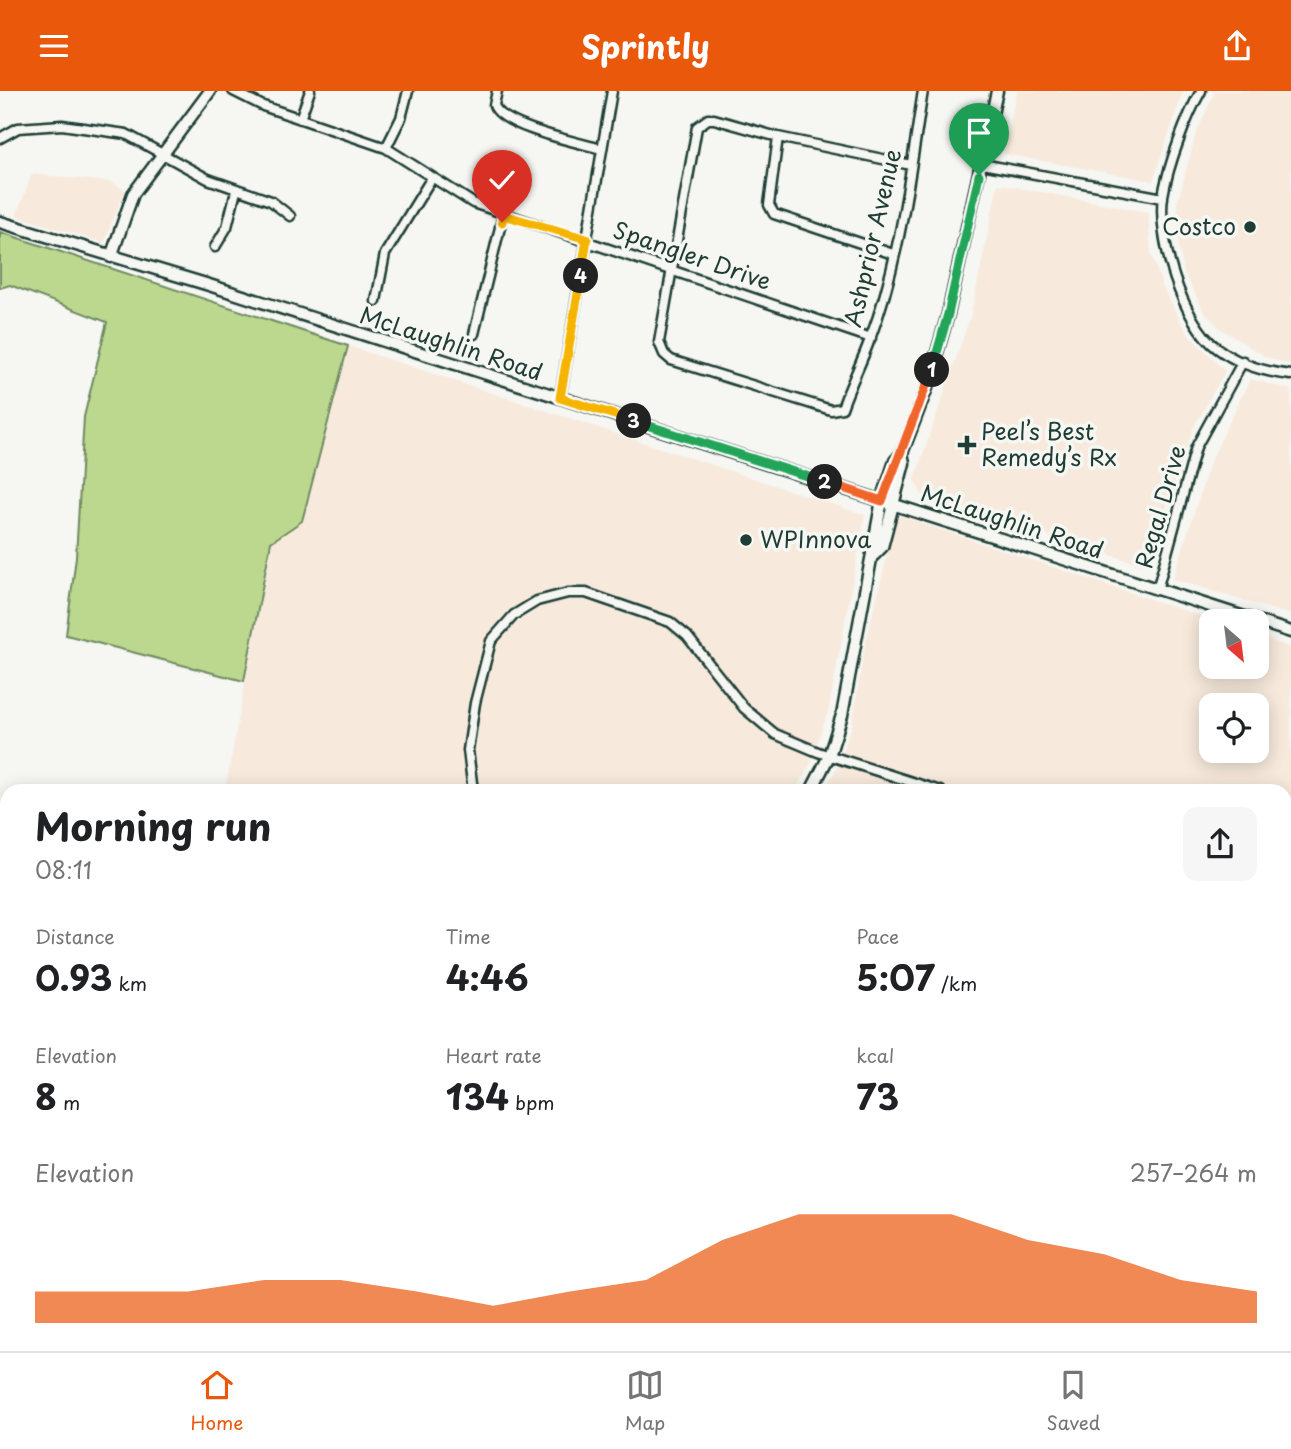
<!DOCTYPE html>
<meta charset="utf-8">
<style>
:root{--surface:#fff;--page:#f6f6f6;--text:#202124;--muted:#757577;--line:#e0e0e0;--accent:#ea580c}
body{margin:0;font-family:"Playpen Sans",sans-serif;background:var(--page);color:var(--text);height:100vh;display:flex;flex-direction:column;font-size:26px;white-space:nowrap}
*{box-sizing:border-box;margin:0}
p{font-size:23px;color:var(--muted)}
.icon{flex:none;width:38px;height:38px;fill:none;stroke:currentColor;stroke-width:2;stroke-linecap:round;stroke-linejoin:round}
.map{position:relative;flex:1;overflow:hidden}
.drawer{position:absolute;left:0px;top:693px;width:1292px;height:567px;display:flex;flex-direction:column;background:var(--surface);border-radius:21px 21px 0 0;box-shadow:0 4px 18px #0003}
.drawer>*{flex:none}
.needle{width:46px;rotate:152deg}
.buttons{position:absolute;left:1199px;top:518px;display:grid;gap:14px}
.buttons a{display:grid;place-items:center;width:70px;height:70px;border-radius:14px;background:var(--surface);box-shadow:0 4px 18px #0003;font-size:35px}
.pin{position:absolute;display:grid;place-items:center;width:60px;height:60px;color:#fff;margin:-72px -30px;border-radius:50% 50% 50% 0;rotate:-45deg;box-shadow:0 0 7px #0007}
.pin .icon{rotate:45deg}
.km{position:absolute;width:35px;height:35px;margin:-18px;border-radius:50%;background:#222;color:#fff;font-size:19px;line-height:35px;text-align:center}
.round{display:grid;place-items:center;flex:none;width:74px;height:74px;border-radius:14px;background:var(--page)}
.overview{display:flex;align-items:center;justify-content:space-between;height:119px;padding:0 35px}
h1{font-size:38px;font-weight:700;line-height:52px}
.stats{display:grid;grid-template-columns:repeat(3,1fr);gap:10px;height:119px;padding:7px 35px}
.stats div{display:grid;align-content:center}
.stats b{font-size:35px;font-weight:700}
.stats small{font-size:19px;font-weight:400}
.stats p{font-size:19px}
.chart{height:196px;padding:14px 35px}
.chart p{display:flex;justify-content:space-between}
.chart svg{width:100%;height:126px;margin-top:7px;fill:var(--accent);opacity:.7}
header{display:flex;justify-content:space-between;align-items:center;height:91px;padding:0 35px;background:var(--accent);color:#fff;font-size:32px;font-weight:700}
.tabs{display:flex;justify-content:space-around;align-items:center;height:98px;border-top:2px solid var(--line);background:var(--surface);font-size:19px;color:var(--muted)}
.tabs a{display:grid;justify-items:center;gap:4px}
.tabs .selected{color:var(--accent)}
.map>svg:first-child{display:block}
.built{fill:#f7eadc;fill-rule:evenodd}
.green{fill:#bcd88f;stroke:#6e8a62;stroke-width:2}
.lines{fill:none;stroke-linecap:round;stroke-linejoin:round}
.stream{stroke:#5a909d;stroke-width:2}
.minor-casing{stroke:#1f3d34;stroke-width:13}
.tertiary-casing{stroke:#1f3d34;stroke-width:15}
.minor{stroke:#f6f6f2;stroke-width:8}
.tertiary{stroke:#f6f6f2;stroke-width:10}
.split-1-casing{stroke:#fff;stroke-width:14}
.split-2-casing{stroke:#fff;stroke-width:14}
.split-3-casing{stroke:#fff;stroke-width:14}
.split-4-casing{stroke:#fff;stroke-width:14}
.split-5-casing{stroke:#fff;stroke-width:14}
.split-1{stroke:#22a559;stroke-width:9}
.split-2{stroke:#f0652b;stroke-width:9}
.split-3{stroke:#22a559;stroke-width:9}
.split-4{stroke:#f5b400;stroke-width:9}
.split-5{stroke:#f5b400;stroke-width:9}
.poi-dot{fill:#1f3d34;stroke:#f6f6f2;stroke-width:2.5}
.labels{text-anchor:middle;stroke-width:7;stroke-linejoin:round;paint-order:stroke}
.poi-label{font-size:23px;fill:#1f3d34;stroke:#f6f6f2;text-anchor:start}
.street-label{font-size:23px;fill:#1f3d34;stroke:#f6f6f2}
</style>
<header><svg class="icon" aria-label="menu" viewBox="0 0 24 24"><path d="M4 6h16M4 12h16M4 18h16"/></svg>Sprintly<svg class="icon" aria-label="share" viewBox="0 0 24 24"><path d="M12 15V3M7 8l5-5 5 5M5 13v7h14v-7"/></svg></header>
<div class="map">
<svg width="1291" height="1260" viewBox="0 0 1291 1260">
<rect width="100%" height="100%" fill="#f6f6f2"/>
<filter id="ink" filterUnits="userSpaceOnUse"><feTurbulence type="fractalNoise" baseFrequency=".0143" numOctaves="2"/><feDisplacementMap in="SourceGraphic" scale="14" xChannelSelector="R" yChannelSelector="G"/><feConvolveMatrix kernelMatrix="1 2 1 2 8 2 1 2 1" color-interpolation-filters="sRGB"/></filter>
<g filter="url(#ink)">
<path class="built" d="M1017,0h166l-30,90 -149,-27z
M1215,0h76v274l-27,-9 -44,-28 -15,-15 -21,-40 -5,-26 -2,-43 19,-70z
M32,83l79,8 14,8 -21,53 -88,-27z
M998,93l150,28 3,41 11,33 25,47 38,38 -32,58 -47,137 -223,-70 -9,-16 57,-165z
M348,255l517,169 -36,193 -19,57 -16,26h-569l46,-249 32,-21z
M1250,288l41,11v225l-118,-36 38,-119z
M897,424l318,106h-4v46h45l1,-32 34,13v546h-7v-403h-461l13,-21 16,-44 12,-76zM1211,614h45v46h-45z
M1291,1124v136h-512l6,-7h499l1,-128z
M183,1253h376l8,7h-386z"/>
<path class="green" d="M0,141l348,114 -46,175 -31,21 -27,139 -178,-46 10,-78 8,-140 23,-95 -97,-37 -10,3z
M7,854v52h-7v-51z
M154,1253h37l-2,7h-38z"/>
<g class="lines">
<path class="stream" d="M0,876l7,-1"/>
<g class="minor-casing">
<path id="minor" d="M233,0l30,15 123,42 87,55 398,135
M497,0l-3,14c7,22 86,38 108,44
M1201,0c-15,26 -33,75 -38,105 -6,42 19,126 54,152 21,16 48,24 74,27
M300,28l10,-28
M778,46l-9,68 5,9 119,40
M0,47l18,-10 44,-3 64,9 82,45 63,22 19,15
M386,57l15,-30 7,-27
M982,73l181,34
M911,74l-133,-28 -64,-18h-6l-11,8 -38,215 5,12 7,6 160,50 11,-2c8,-23 20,-46 28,-69 30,-78 40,-166 53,-248
M215,156l12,-20 9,-36
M376,210l9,-47 46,-75
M474,243l29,-119
M560,307l52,-307
M1157,499l39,-143 47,-86
M473,700l-5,-41 7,-47 16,-62 23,-26 23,-14 31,-8h18l84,29 17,14 57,72 31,26 43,18 122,39
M1284,1113h7"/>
</g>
<g class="tertiary-casing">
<path id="tertiary" d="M0,131l209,63 1082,347
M111,166l22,-63 77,-103
M874,464l8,-8 22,-84 -2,-10
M811,700l18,-35 13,-41 40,-215 13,-39 7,-8 25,-65 21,-74 49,-223
M574,1253l9,7
M317,1260l2,-7"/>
</g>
<use href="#minor" class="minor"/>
<use href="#tertiary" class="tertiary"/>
</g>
</g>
<g class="lines" filter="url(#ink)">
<g class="split-1-casing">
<path id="split-1" d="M932,279l16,-56 31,-139"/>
</g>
<g class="split-2-casing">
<path id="split-2" d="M825,391l57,19 50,-131"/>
</g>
<g class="split-3-casing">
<path id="split-3" d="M634,330l191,61"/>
</g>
<g class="split-4-casing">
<path id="split-4" d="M581,185l-21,122 74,23"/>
</g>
<g class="split-5-casing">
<path id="split-5" d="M502,131l1,-7 84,24 -6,37"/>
</g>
<use href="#split-1" class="split-1"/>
<use href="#split-2" class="split-2"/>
<use href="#split-3" class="split-3"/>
<use href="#split-4" class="split-4"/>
<use href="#split-5" class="split-5"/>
</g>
<g class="poi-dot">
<circle cx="1250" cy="136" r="7"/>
<path d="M963.5 343.5h7v7h7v7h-7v7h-7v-7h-7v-7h7z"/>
<circle cx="746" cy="449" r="7"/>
</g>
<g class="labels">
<g class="poi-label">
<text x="1236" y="144" text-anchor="end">Costco</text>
<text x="981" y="349">Peel’s Best<tspan x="981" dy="26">Remedy’s Rx</tspan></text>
<text x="760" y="457">WPInnova</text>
</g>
<g class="street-label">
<text transform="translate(873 147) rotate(-77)" y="8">Ashprior Avenue</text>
<text transform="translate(692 165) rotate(19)" y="8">Spangler Drive</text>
<text transform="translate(451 253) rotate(18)" y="8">McLaughlin Road</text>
<text transform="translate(1161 416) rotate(-74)" y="8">Regal Drive</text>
<text transform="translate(1012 431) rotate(18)" y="8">McLaughlin Road</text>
</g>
</g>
</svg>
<div class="buttons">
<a><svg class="needle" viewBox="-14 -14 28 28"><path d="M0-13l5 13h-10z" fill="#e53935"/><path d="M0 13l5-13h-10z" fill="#757577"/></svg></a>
<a><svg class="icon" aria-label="locate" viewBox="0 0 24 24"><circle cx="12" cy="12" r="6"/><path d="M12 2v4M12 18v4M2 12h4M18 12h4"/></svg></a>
</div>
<div class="pin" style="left:979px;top:84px;background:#1e9e55"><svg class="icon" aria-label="arrive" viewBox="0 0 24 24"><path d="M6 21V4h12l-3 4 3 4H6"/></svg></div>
<div class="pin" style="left:502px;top:131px;background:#d93025"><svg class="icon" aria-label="check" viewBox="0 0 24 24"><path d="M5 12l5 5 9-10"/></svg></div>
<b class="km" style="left:932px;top:279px">1</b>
<b class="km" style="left:825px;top:391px">2</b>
<b class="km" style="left:634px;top:330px">3</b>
<b class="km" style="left:581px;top:185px">4</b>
<section class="drawer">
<div class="overview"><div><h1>Morning run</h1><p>08:11</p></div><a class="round"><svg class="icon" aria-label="share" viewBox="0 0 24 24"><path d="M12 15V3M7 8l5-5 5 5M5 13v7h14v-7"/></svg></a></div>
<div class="stats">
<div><p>Distance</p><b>0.93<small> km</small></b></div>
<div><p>Time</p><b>4:46</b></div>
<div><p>Pace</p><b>5:07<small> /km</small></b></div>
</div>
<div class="stats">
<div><p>Elevation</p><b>8<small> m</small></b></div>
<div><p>Heart rate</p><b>134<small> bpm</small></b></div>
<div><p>kcal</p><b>73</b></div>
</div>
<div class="chart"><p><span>Elevation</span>257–264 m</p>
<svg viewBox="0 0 160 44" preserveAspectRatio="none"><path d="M0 44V33L10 33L20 33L30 29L40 29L50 33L60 38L70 33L80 29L90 15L100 6L110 6L120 6L130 15L140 20L150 29L160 33V44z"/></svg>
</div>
</section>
</div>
<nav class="tabs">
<a class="selected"><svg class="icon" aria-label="home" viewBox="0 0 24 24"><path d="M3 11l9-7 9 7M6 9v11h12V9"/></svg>Home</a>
<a><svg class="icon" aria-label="map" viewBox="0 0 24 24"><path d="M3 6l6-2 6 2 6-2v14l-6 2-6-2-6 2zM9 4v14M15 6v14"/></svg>Map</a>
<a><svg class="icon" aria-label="saved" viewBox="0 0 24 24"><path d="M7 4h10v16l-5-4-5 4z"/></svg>Saved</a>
</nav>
